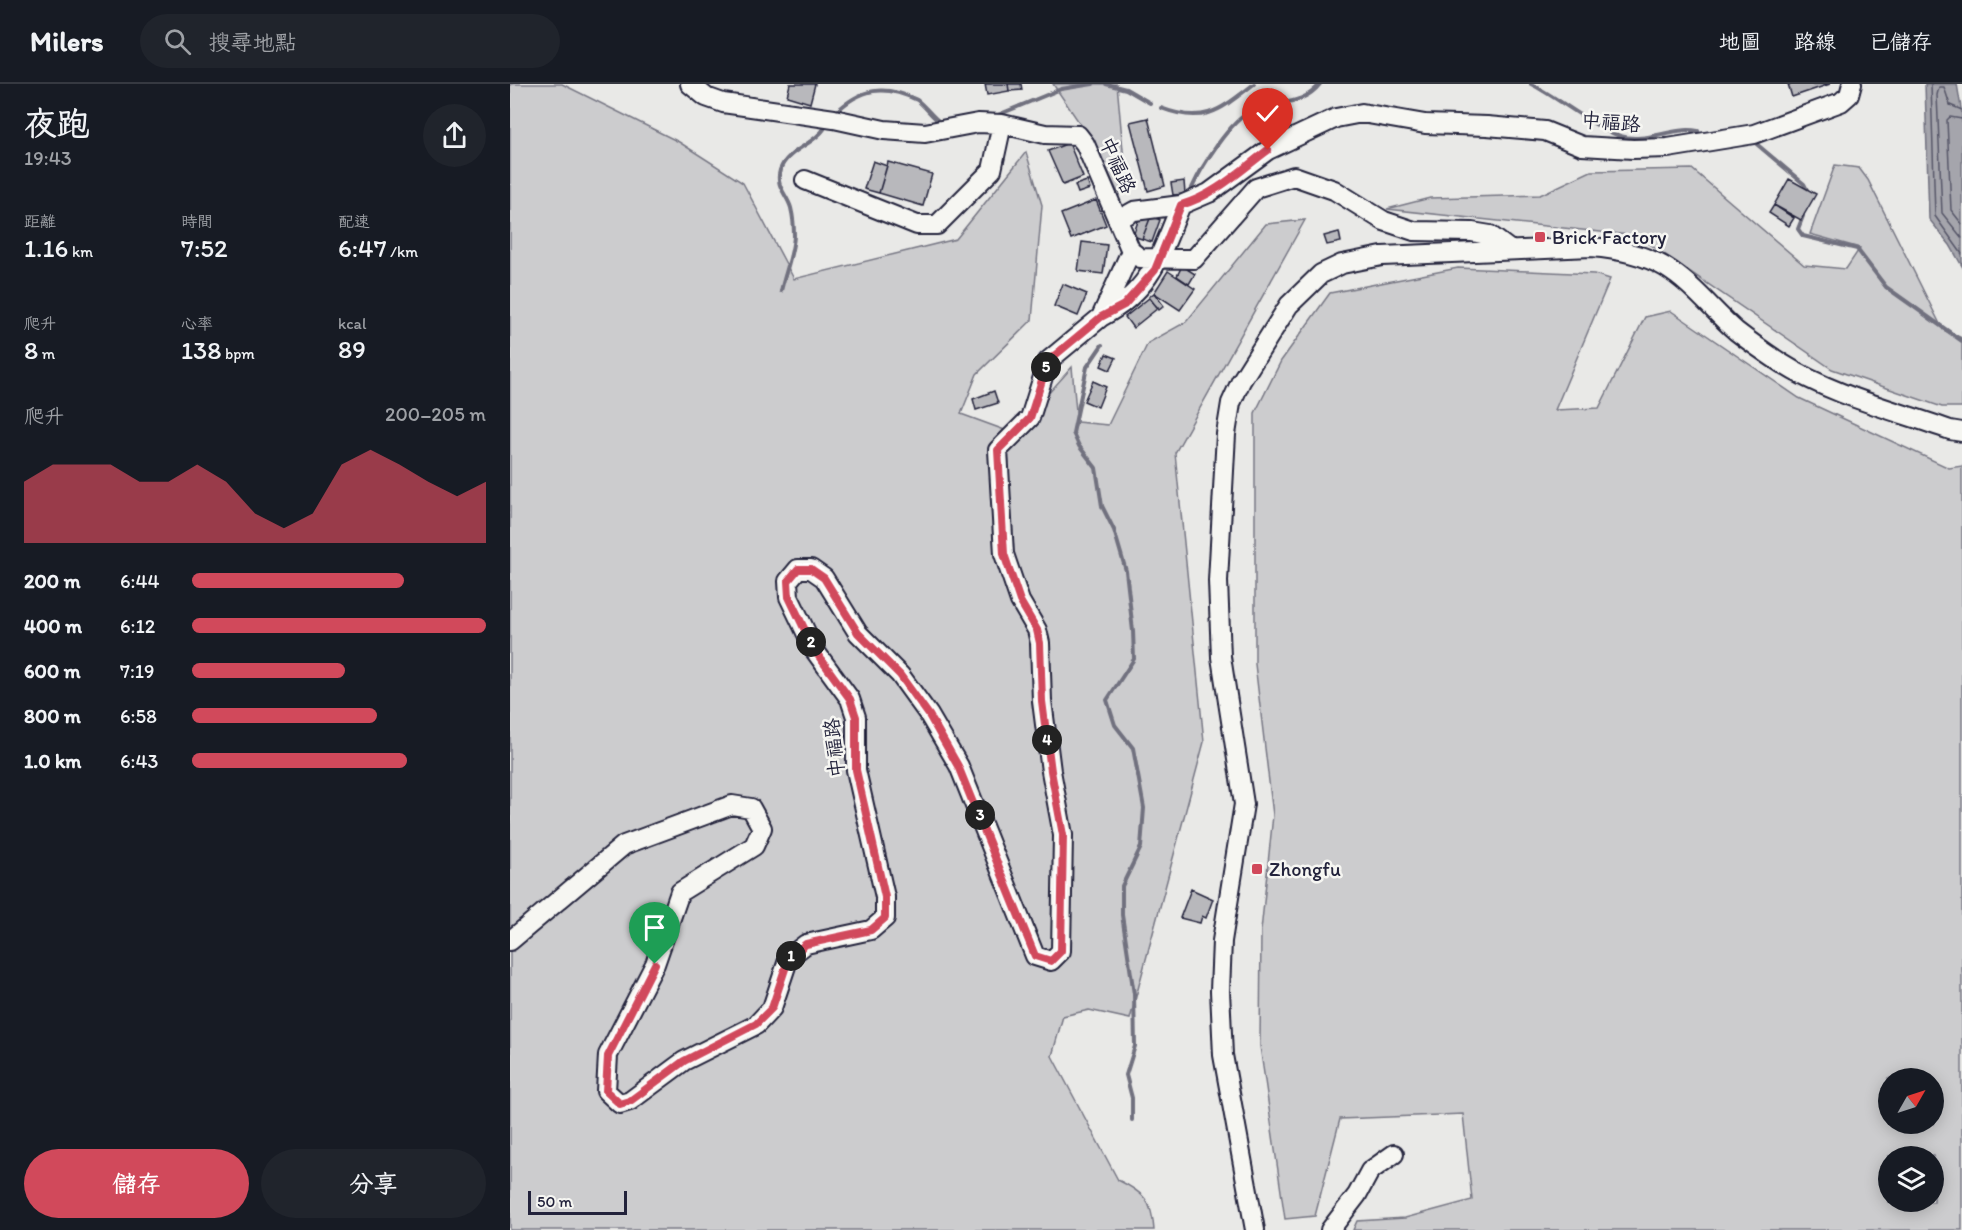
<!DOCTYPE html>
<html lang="zh-TW">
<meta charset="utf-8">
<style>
:root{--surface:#171b24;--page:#20242c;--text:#f1f3f6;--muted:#9ea1a6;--line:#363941;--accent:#d1495b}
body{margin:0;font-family:Itim,"LXGW WenKai TC",sans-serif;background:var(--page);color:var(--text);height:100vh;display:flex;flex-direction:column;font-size:22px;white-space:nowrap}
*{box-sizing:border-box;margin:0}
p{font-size:20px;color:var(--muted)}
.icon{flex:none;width:33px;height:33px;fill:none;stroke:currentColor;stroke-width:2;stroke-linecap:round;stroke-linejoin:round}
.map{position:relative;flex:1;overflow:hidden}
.drawer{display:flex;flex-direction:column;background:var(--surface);width:510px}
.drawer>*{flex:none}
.needle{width:39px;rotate:51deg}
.fabs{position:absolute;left:1368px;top:984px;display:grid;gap:12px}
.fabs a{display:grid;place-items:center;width:66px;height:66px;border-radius:50%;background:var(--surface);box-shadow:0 3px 15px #0003;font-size:30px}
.scale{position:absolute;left:18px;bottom:15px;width:99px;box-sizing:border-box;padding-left:6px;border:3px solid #22223b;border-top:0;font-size:16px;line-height:21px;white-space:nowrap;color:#22223b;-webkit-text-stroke:4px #f6f6f2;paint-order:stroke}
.pin{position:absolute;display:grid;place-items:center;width:51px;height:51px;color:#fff;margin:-62px -26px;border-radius:50% 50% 50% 0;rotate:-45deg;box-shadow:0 0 6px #0007}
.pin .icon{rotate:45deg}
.km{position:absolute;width:30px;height:30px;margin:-15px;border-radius:50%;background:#222;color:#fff;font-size:16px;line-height:30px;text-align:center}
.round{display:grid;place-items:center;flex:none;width:63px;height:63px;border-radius:32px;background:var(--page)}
.overview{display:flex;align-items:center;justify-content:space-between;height:102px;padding:0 24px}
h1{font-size:33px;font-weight:600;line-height:45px}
.stats{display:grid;grid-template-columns:repeat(3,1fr);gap:9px;height:102px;padding:6px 24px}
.stats div{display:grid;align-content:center}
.stats b{font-size:26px;font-weight:600}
.stats small{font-size:16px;font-weight:400}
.stats p{font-size:16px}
.chart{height:168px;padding:12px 24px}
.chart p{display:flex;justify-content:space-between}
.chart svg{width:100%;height:108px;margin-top:6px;fill:var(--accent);opacity:.7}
.button{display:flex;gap:12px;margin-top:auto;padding:12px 24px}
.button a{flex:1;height:69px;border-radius:36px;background:var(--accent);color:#fff;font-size:24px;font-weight:600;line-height:69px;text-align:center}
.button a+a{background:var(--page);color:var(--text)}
ul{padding:0 24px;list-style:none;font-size:20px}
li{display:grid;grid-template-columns:96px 72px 1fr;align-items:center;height:45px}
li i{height:15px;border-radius:8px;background:var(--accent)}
header{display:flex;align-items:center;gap:36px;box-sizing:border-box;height:84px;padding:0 30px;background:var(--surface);border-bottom:2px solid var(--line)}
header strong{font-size:28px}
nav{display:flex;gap:33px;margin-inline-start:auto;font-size:21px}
.search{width:420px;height:54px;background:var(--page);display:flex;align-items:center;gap:15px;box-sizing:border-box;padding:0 21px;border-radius:33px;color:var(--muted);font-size:22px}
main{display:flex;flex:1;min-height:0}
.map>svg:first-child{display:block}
.green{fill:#ccccce;stroke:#777784;stroke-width:1.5;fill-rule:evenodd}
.water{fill:#a5a5ac;stroke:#71717f;stroke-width:1.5}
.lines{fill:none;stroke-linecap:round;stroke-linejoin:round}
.shore{stroke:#565668;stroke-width:1.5}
.stream{stroke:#71717f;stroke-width:4}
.building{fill:#b8b8bc;stroke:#22223b;stroke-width:1.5}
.minor-casing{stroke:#22223b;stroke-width:22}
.minor{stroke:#f6f6f2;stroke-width:18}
.route-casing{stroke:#fff;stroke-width:12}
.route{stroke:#d1495b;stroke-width:8}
.poi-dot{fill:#d1495b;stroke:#f6f6f2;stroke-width:2}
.labels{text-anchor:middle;stroke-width:5;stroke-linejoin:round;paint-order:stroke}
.street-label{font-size:20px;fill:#22223b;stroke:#f6f6f2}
.poi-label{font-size:20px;fill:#22223b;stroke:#f6f6f2;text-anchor:start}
</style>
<header>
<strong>Milers</strong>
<div class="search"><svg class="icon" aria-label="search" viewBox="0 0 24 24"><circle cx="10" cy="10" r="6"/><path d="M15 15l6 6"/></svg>搜尋地點</div>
<nav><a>地圖</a><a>路線</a><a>已儲存</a></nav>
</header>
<main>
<section class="drawer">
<div class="overview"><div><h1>夜跑</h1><p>19:43</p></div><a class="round"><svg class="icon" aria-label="share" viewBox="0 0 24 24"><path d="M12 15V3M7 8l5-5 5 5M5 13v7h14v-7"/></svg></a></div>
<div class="stats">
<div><p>距離</p><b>1.16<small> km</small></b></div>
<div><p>時間</p><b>7:52</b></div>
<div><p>配速</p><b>6:47<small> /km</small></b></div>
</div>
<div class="stats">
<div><p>爬升</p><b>8<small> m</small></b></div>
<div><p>心率</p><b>138<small> bpm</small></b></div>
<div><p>kcal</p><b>89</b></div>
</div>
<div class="chart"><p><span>爬升</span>200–205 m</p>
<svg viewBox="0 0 160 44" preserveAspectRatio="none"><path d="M0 44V19L10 12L20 12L30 12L40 19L50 19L60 12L70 19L80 32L90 38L100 32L110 12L120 6L130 12L140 19L150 25L160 19V44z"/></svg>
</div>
<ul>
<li><b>200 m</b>6:44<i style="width:72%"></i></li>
<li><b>400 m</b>6:12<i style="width:100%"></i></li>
<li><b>600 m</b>7:19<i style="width:52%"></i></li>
<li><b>800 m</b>6:58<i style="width:63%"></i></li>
<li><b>1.0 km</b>6:43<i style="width:73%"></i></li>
</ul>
<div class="button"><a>儲存</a><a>分享</a></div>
</section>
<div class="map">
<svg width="1452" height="1146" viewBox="0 0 1452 1146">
<rect width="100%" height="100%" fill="#e9e9e7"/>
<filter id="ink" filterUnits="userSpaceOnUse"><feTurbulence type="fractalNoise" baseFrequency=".0167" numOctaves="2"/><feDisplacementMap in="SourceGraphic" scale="12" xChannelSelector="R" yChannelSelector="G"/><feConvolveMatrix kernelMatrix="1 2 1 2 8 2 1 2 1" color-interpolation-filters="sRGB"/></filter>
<g filter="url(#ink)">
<path class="green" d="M0,0h52l117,58 64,41 51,96 162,-40 70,-87 16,53 -10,115 -55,54 -16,40 52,19 59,-66 5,55 31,3 40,-82 38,-21 80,-98 39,-4 -130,233 29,289 -74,277 -41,-9 -26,6 -11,40 66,124c26,13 34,20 36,50h-644z
M543,0h64l8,88 -6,23 -21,-45z
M1325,81l24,3 9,12 75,150 19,8v69h-20l-110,-38 -194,-133 -251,-27 43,-11 110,-3 51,-24 101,-2 112,96 42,4 14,-21 -50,-14z
M948,184l136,6 16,5 -55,131 44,-2 46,-91 26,-6 128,87 150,70 13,-2v764h-609l4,-9 48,-3 67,-18 -9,-86 -123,5 -25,97 -30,3 -25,-173 1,-115 12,-116 -18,-151v-251l26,-52 49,-68zM1378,994h46v46h-46zM1378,1072h46v46h-46z"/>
<path class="water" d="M1415,0h32l5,30v152l-12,-21 -21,-26z"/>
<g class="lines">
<path class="shore" d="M1421,0l4,132 27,38
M1452,26l-12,-5 -6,-18h-5l-2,8 5,118 20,25
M1452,35l-12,-2 -3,3 4,90 11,14"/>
<path class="stream" d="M596,0l20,5 24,14
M1021,0c26,13 64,44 89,52 26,8 52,-10 78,-5
M651,24c44,17 59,2 93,-24
M325,29c26,-25 49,-29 82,-13 9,7 15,17 24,23
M483,33l68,-28 32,-5
M1243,57l51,43 4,8
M682,104c10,-22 38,-68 60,-77 25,-11 50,-4 68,-27
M1293,132l-5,13 5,7 54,13 29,38 76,54
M271,207c4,-18 12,-37 13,-55 0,-8 -1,-20 -3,-28 -4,-14 -16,-21 -11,-38 7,-20 33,-25 44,-41
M592,261l-15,22 -14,66 6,13 17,22 6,38 12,24 12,41 7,60 1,28 -27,41 8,25 18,23 11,60 -3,39 -19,39v29l12,79 1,52 -9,29 6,23v22"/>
</g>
<path class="building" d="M280,0h25l-5,19 -23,-7z
M475,0h23l1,7 -22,4z
M498,0h13l1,6 -13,1z
M1278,0h42l-38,13z
M638,34l17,68 -17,5 -18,-69z
M559,59l14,34 -20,8 -15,-34z
M363,77l14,5 -8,27 -15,-4z
M378,78l44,12 -9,32 -44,-13z
M1279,95l27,15 -15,26 -27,-15z
M577,97l3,8 -12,4 -3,-8z
M674,97l1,13 -12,1 -2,-12z
M586,116l10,25 -35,14 -10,-25z
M1264,121l20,13 -5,8 -20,-13z
M631,128l10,4 -9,23 -9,-3z
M641,132l9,4 -8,22 -10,-3z
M829,148l2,10 -14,3 -3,-9z
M572,158l25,3 -4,29 -25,-3z
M672,182l13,8 -6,10 -12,-8z
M658,187l27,18 -15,21 -26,-17z
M553,200l24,10 -9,22 -24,-10z
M644,209l10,13 -5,4 -10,-13z
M639,214l9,10 -25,20 -8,-11z
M596,270l10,4 -6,12 -9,-4z
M583,297l13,6 -8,20 -14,-6z
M484,307l4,12 -22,7 -3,-11z
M681,805l22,10 -7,19 -4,-2 -2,7 -20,-5z"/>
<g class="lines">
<g class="minor-casing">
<path id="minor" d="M180,0l16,13 17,6 111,16 50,11 41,3 53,-10 24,1 43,10 33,1 7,9 46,107 9,7 54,1 62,-71 38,-12 40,14 50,31 30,10 58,1 18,3 20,15
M295,96l112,45h20l55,-55 10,-46
M608,136l16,-9 47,-6
M591,233c51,-27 59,-62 80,-112l28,-12 59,-43 68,-32 26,-5 63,11 62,2 58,5 37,15 51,3 35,-1 86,-14 87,-32 8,-7 3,-11
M0,857l114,-96 108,-40 19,3 11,20 -8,18 -74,46 -25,72 -47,91 -2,36 14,13 10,-3 54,-40 72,-36 16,-17 17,-51 17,-13 65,-14 14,-12v-21l-29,-127v-53l-6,-18 -35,-48 -26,-54 -1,-16 10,-12h13l13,9 34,55 42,42 29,40 30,51 76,190 16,5 10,-10 2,-116 -12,-64 -9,-70 -2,-58 -3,-13 -17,-29 -16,-47 -6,-104 32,-32 18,-57 53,-44 30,-66
M745,1146l-32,-175 -3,-64 2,-50 22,-137 -23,-147 -3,-76 8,-147 5,-31 10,-22 48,-76 32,-31 21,-10 40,-8 209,-9c25,2 52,7 74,20 28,17 47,43 71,64 14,11 30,22 45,32 50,32 113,47 169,67l12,2
M820,1146l27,-35 13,-24 24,-17"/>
</g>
<use href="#minor" class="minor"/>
</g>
</g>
<g class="lines" filter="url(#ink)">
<g class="route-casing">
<path id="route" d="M145,880l-47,92 -2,35 14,13 10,-3 54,-40 72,-37 16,-16 17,-51 17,-13 65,-14 14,-12v-21l-29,-127v-53l-6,-18 -35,-48 -26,-54 -1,-16 10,-12h13l13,9 34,55 42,42 29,40 29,51 77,190 16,5 10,-10 2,-116 -12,-64 -9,-70 -2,-58 -3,-13 -17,-29 -16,-47 -6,-104 32,-32 18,-57 53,-44 23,-12 31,-35 26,-65c33,-9 60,-35 87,-55"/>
</g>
<use href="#route" class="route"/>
</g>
<g class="poi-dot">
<rect x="1024" y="147" width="12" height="12" rx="3"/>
<rect x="741" y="779" width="12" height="12" rx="3"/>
</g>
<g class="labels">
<g class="street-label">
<text transform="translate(1101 38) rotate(5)" y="7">中福路</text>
<text transform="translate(608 81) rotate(66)" y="7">中福路</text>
<text transform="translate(324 664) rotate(-96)" y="7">中福路</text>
</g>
<g class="poi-label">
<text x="1042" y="160">Brick Factory</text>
<text x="759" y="792">Zhongfu</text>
</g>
</g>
</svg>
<div class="fabs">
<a><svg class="needle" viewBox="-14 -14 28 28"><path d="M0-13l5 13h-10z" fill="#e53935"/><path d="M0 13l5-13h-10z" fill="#9ea1a6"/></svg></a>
<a><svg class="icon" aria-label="layers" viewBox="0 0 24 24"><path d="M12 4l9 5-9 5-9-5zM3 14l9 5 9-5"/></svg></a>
</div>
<div class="scale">50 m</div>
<div class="pin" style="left:145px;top:880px;background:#1e9e55"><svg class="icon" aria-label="arrive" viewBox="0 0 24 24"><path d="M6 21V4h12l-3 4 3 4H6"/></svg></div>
<div class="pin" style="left:758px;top:66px;background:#d93025"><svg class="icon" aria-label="check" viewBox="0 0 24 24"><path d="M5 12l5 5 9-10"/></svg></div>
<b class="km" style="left:281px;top:872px">1</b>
<b class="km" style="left:301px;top:558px">2</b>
<b class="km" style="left:470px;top:731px">3</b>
<b class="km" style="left:537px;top:656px">4</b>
<b class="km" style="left:536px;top:283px">5</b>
</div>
</main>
